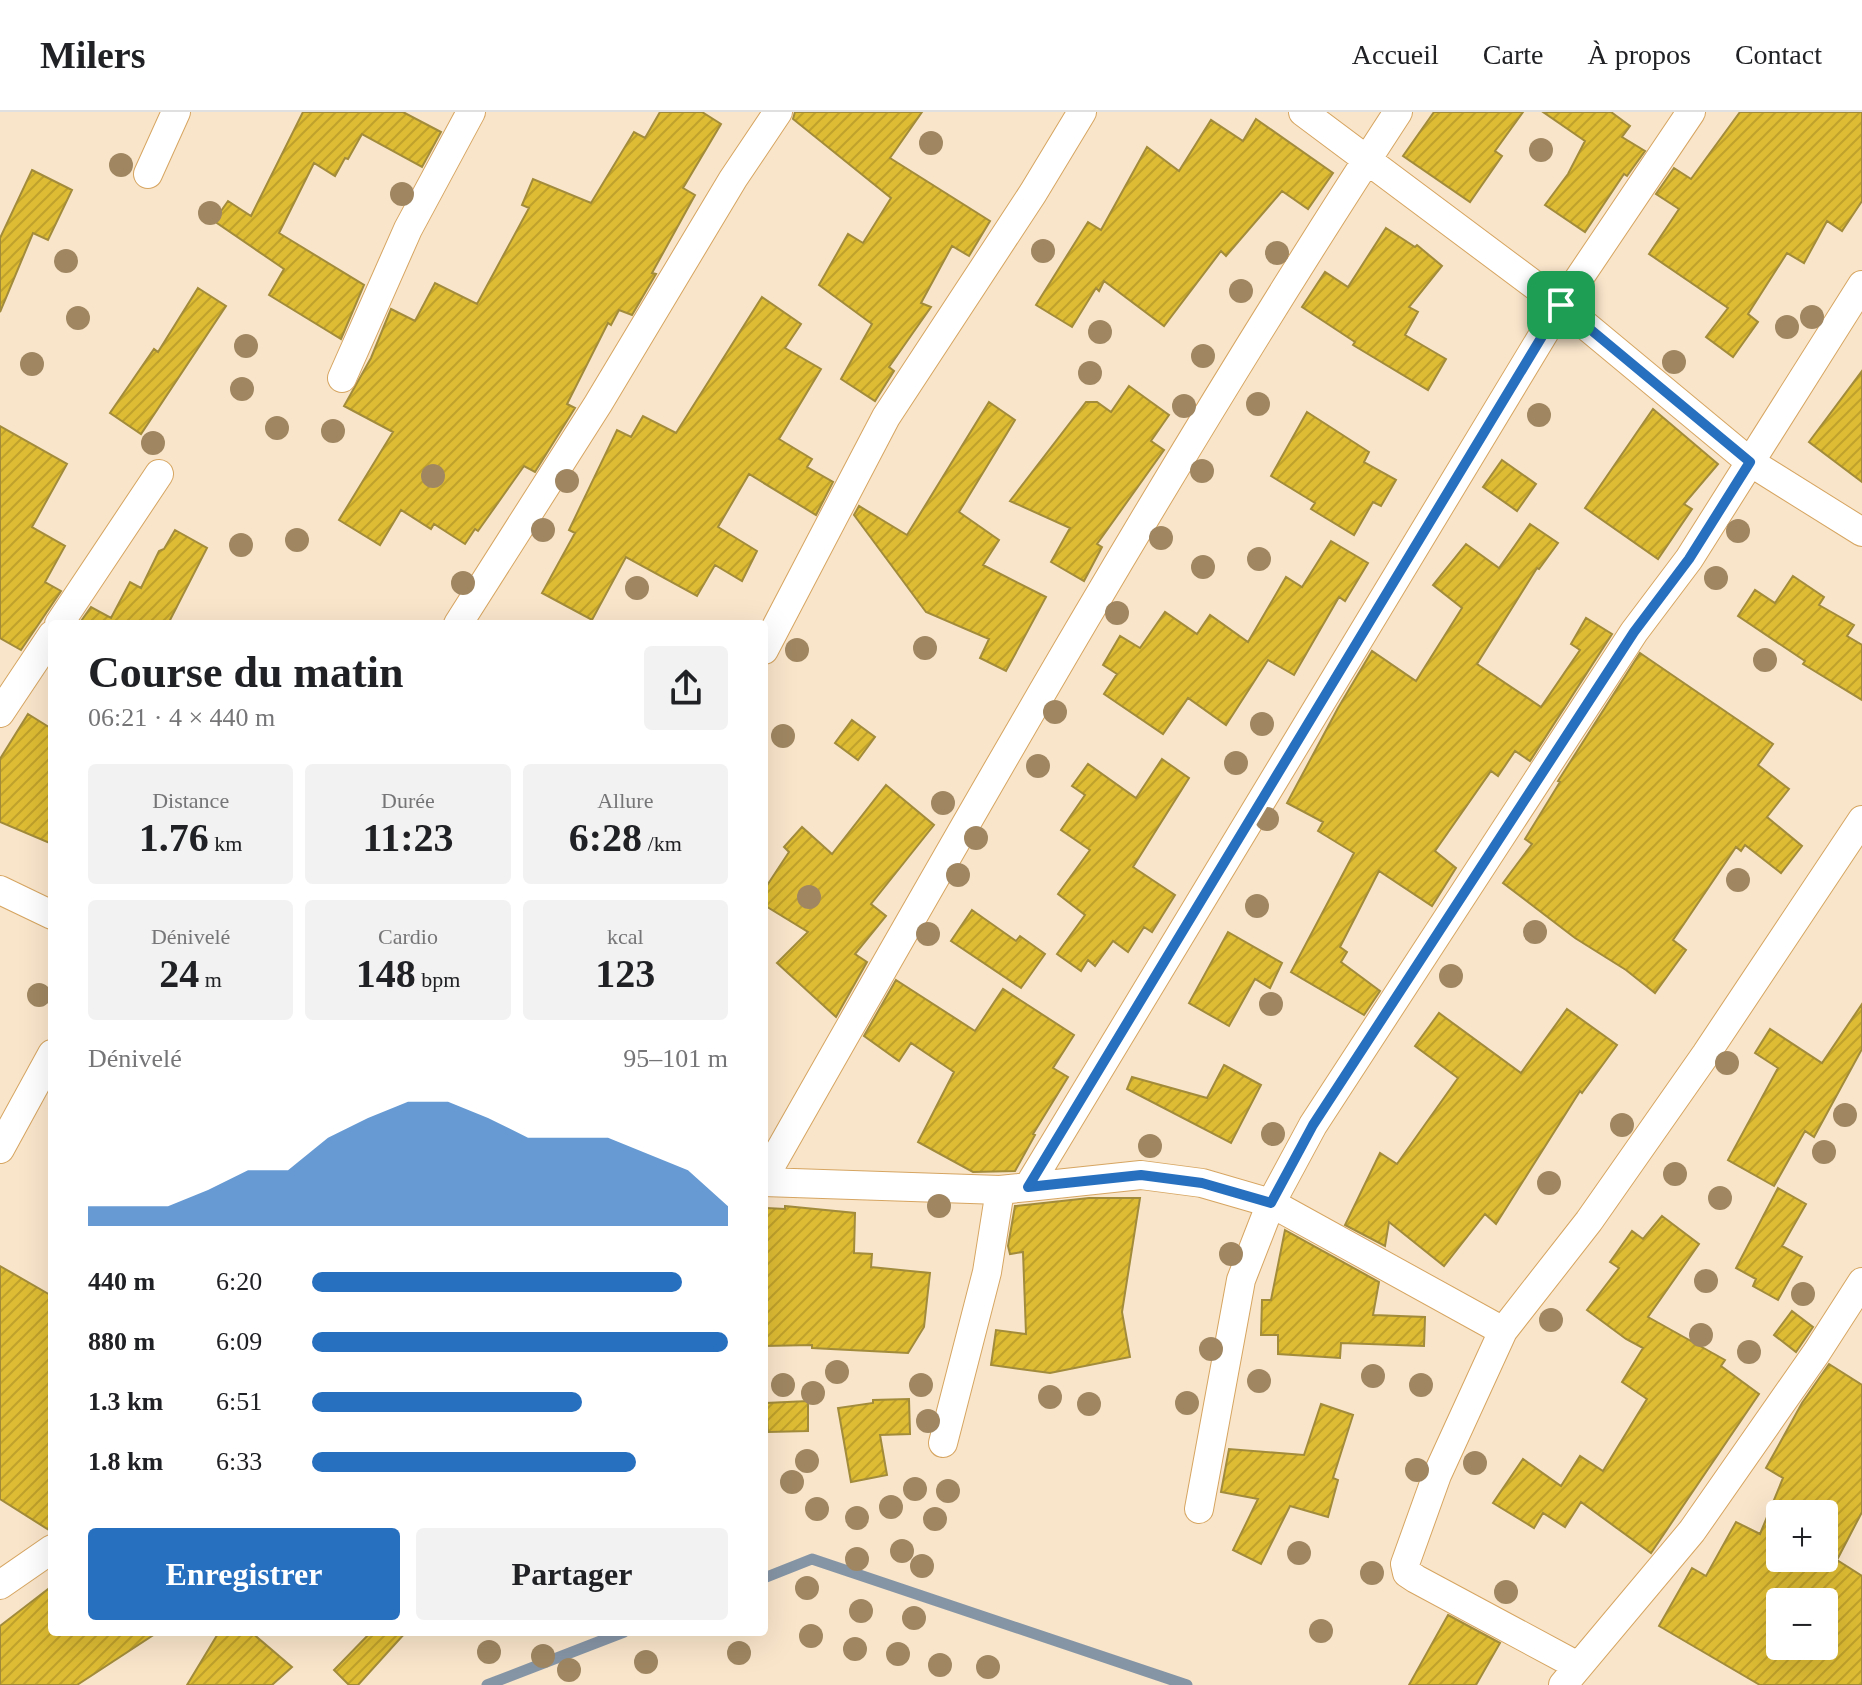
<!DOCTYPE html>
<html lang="fr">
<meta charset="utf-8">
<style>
:root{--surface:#fff;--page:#f2f2f2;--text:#202124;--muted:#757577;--line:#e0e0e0;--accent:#2770c0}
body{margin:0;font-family:"Times New Roman",serif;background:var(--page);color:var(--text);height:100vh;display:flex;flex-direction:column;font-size:30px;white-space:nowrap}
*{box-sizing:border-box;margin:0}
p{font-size:26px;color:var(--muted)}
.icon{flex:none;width:44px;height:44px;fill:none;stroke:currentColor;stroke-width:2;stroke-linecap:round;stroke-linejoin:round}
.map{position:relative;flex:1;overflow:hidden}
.side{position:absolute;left:48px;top:508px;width:720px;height:1016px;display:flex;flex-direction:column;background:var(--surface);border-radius:8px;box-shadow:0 8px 32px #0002}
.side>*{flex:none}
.tools{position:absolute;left:1766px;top:1388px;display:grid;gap:16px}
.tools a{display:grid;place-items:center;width:72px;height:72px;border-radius:8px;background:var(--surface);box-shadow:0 8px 32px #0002;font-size:40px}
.pin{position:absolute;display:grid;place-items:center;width:68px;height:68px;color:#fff;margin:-34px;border-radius:16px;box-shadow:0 4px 12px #0006}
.round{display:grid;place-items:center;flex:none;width:84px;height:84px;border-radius:8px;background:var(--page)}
.head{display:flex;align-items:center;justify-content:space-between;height:136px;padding:0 40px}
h1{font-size:44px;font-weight:700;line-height:60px}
.stats{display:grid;grid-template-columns:repeat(3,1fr);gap:12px;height:136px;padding:8px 40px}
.stats div{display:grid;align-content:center;border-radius:8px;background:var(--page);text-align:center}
.stats b{font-size:40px;font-weight:700}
.stats small{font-size:22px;font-weight:400}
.stats p{font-size:22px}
.chart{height:224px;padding:16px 40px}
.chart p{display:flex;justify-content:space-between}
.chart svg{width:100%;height:144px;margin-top:8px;fill:var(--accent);opacity:.7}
.action{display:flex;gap:16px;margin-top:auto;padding:16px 40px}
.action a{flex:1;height:92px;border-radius:8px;background:var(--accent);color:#fff;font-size:32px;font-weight:700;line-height:92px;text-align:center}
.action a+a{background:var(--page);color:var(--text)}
ul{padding:0 40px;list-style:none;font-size:26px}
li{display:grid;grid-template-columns:128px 96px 1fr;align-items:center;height:60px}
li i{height:20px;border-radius:10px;background:var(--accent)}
header{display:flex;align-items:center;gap:48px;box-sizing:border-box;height:112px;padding:0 40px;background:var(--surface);border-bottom:2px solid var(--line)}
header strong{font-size:38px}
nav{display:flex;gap:44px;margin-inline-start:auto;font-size:28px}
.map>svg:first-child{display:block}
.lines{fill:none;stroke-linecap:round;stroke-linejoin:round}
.stream{stroke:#8695a6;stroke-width:11}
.building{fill:url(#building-hatch);stroke:#a28c3b;stroke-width:2;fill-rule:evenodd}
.street-casing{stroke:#d6a561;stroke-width:30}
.street{stroke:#fff;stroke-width:28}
.tree{fill:#a08762}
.route-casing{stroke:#fff;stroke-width:16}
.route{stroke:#2770c0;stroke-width:10}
</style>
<header>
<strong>Milers</strong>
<nav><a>Accueil</a><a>Carte</a><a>À propos</a><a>Contact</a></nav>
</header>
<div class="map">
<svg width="1862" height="1573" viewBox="0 0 1862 1573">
<defs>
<pattern id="building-hatch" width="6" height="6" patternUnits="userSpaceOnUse" patternTransform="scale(2)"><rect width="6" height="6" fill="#debc33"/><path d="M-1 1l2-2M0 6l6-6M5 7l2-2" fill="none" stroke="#bfa12b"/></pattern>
</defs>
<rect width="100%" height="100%" fill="#f9e5ca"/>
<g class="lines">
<path class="stream" d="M764,1466l48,-19 375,126
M487,1573l137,-53"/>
</g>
<path class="building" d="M303,0h100l38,20 -19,35 -60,-33 -14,25 -3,-1 -10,18 -21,-13 -35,70 85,52 -23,54 -72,-44 15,-26 -70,-48 14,-20 23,15z
M660,0h42l19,12 -38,64 12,7 -43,78 4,1 -24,41 -13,-5 -8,15 -3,-2 -41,81 8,4 -40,64 -11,-6 -46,65 -3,-2 -10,15 -31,-20 -3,5 -30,-19 -21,35 -41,-25 54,-88 -49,-26 27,-48 20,-49 24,12 20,-38 42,21 52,-96 -7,-3 11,-26 58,24 43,-71 11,6z
M795,0h127l-32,46 100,63 -21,35 -17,-10 -31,57 10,4 -42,60 5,4 -19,30 -34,-22 31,-55 -53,-39 29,-51 15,9 28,-45 -98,-79z
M1434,0h89l-28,39 7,5 -32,46 -67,-46z
M1543,0h68l19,14 -8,11 23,14 -18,25 -3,-2 -39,58 -40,-27 23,-31 17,-33z
M1740,0h122v89l-20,30 -15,-10 -23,42 -17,-10 -39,61 10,8 -25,35 -27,-20 22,-29 -79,-54 30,-45 -23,-15 18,-26 17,11z
M1256,7l77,54 -25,36 -26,-18 -56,65 -5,-5 -57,75 -60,-45 -5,10 -3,-3 -24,39 -36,-22 52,-83 13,8 46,-83 32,24 32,-51 32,21z
M32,58l40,20 -24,50 -15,-7 -33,79v-74z
M1386,116l29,19 2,-2 25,21 -33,41 9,5 -13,23 41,24 -18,31 -75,-45 2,-3 -53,-35 23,-35 23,15z
M198,176l28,18 -85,128 -31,-21 44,-64 4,3z
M762,185l39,27 -16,24 36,21 -42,70 33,20 -5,8 26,15 -17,33 -67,-41 -31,53 39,24 -15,30 -27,-16 -18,31 -71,-39 -34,63 -50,-27 33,-60 -6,-3 48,-100 14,7 12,-21 33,17z
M1862,259v111l-53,-40z
M1129,274l40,29 -18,26 13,9 -67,94 5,3 -18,34 -33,-19 19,-34 -60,-27 76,-99h11l14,10z
M989,290l26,18 -56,92 40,28 -16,25 63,32 -40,74 -26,-13 9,-19 -63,-27 -72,-97 5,-9 48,29z
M1653,297l65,55 -34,40 8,5 -34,50 -73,-51z
M1307,300l62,40 -5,10 32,18 -15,26 -8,-4 -19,33 -43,-26 4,-6 -44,-27z
M0,314l67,38 -35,63 33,19 -20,36 16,9 -40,59 -21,-12z
M1502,348l34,24 -19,27 -34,-24z
M1530,412l28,19 -19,26 -2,-1 -60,96 64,43 39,-57 -9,-6 15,-26 26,16 -82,127 -15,-10 -17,25 -7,-5 -56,80 21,17 -24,38 -53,-35 -39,76 7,5 -6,10 39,29 -16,24 -73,-43 63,-119 -36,-22 5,-9 -36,-19 51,-95 34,-57 44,30 46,-73 -29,-23 33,-41 33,24z
M175,418l32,18 -39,76h-89l12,-17 20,11 19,-36 11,6 18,-37 5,-2z
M1331,429l37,22 -23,38 -6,-4 -45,78 -26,-15 -42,65 -38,-27 -25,36 -59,-40 13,-20 -14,-9 17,-29 20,12 25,-36 32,22 13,-19 38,27 38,-65 16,10z
M1793,464l31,21 -5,8 35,20 -7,11 15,9v55l-59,-36 2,-3 -67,-45 17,-26 20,13z
M1640,541l133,91 -15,21 31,24 -22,28 35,29 -21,27 -36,-28 -4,6 -5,-4 -63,93 13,10 -31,43 -29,-23 -51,-32 -72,-55 29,-39 -7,-5 35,-57 -2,-1z
M28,602l24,15v115l-52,-22v-63z
M852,608l23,17 -17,23 -23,-17z
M1162,647l27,19 -56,89 42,28 -23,37 -8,-5 -16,25 -15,-11 -18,25 -7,-6 -7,11 -24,-17 28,-39 -27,-21 32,-44 -29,-20 24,-35 -13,-9 16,-22 48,34z
M886,673l48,40 -63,79 15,12 -31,38 12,8 -31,55 -59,-54 31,-31 -44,-27v-15l25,-38 -5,-5 18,-20 30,27z
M972,798l44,31 4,-5 25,18 -24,34 -70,-47z
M1228,820l54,31 -12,25 -15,-9 -26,47 -40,-23z
M896,868l79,51 28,-42 71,46 -21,33 15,9 -35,57 2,1 -20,36 -42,1 -55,-30 36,-70 -43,-29 -12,18 -35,-25z
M1862,892v45l-48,88 -9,-6 -31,55 -46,-26 50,-92 -23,-15 15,-24 52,34z
M1567,897l50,36 -35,48 -2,-2 -84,133 -11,-10 -41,52 -55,-44 -4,24 -40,-21 35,-72 17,11 61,-86 -43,-32 24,-33 82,60z
M1224,953l37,20 -30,58 -104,-54 5,-12 75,21z
M1778,1076l28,16 -24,42 20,11 -24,43 -25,-14 3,-7 -20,-11z
M1089,1086h51l-18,114 8,45 -80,16 -59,-8 5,-35 30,4 -3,-82 -13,2 -2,-8 7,-40z
M785,1094l70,7 -1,40 18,1 -1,13 59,6 -6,54 -16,26 -96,-5v-3l-48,1 3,-138 18,1z
M1662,1104l37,28 -51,73 77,43 -4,6 38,28 -108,159 -70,-51 -16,25 -22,-14 -9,15 -41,-25 30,-44 38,27 19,-30 23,15 44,-72 -25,-17 21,-34 -17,-9 -39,-29 32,-42 -9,-6 22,-31 11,8z
M1285,1118l94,52 -6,33 52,2 -1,29 -83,-3 -1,15 -62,-4v-19h-17l1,-35h9z
M0,1154l52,30v236l-52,-33z
M1792,1199l21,16 -17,25 -22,-17z
M1829,1252l33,21v127l-25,48 25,16v109h-102l-101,-59 33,-58 14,8 30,-54 24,12 23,-56 -17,-10 36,-65zM1780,1402h44v44h-44zM1780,1490h44v44h-44z
M909,1287l1,35 -30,1 7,40 -36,7 -13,-74 35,-5v-3z
M808,1289v30l-40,1 -2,-29z
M1321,1292l32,11 -20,63 5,2 -10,37 -38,-11 -29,58 -28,-14 25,-51 -37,-7 8,-43 75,6z
M52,1474v46h106l-81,53h-77v-59z
M1448,1503l52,28 -24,42h-67z
M219,1520h32l41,35 -20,18h-85z
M371,1520h35l-48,53h-9l-15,-15z"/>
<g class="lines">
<g class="street-casing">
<path id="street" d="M1303,0l258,193 189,157 112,70
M148,62l28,-62
M342,266l66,-149 63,-117
M59,512l100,-150
M458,512l140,-220 135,-225 45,-67
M764,538l122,-233 147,-224 49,-81
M0,601l52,-78
M0,778l52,25
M0,1037l52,-95
M764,1066c204,-359 408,-720 634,-1066
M764,1070l236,8 28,-3 533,-882 130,-193
M1028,1075l113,-12 61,8 69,20 232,128
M943,1331l44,-171 13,-82
M1199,1397l42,-229 30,-77 42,-78 321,-493 55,-73 173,-274
M0,1473l52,-36
M1578,1554l-162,-87 -9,-6 -2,-9 32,-89 66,-144 86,-110 117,-167 156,-234
M1563,1573l129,-154 125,-179 45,-70"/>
</g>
<use href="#street" class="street"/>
</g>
<g class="tree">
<circle cx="931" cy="31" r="12"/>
<circle cx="1541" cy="38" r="12"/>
<circle cx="121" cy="53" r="12"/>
<circle cx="402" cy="82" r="12"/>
<circle cx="210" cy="101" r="12"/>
<circle cx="1043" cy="139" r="12"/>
<circle cx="1277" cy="141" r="12"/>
<circle cx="66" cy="149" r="12"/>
<circle cx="1241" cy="179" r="12"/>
<circle cx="1812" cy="205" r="12"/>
<circle cx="78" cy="206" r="12"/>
<circle cx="1787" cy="215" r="12"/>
<circle cx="1100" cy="220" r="12"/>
<circle cx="246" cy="234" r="12"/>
<circle cx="1203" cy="244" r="12"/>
<circle cx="1674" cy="250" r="12"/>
<circle cx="32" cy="252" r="12"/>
<circle cx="1090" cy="261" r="12"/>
<circle cx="242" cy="277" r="12"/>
<circle cx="1258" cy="292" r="12"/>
<circle cx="1184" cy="294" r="12"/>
<circle cx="1539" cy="303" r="12"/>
<circle cx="277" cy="316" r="12"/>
<circle cx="333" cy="319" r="12"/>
<circle cx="153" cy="331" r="12"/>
<circle cx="1202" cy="359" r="12"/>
<circle cx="433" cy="364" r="12"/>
<circle cx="567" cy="369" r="12"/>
<circle cx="543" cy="418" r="12"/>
<circle cx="1738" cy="419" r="12"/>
<circle cx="1161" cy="426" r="12"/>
<circle cx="297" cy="428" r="12"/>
<circle cx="241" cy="433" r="12"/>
<circle cx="1259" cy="447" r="12"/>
<circle cx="1203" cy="455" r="12"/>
<circle cx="1716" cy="466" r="12"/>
<circle cx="463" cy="471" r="12"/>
<circle cx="637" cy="476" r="12"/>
<circle cx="1117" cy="501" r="12"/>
<circle cx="925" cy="536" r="12"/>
<circle cx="797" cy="538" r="12"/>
<circle cx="1765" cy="548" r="12"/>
<circle cx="1055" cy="600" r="12"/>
<circle cx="1262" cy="612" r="12"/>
<circle cx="783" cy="624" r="12"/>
<circle cx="1236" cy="651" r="12"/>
<circle cx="1038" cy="654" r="12"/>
<circle cx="943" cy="691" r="12"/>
<circle cx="1267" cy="707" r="12"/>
<circle cx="976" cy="726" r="12"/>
<circle cx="958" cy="763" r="12"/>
<circle cx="1738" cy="768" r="12"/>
<circle cx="809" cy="785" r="12"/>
<circle cx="1257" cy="794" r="12"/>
<circle cx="1535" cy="820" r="12"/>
<circle cx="928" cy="822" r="12"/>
<circle cx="1451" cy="864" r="12"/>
<circle cx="39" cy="883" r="12"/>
<circle cx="1271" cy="892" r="12"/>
<circle cx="1727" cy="951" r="12"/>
<circle cx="1845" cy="1003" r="12"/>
<circle cx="1622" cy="1013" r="12"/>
<circle cx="1273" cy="1022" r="12"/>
<circle cx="1150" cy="1034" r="12"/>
<circle cx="1824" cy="1040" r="12"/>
<circle cx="1675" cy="1062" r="12"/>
<circle cx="1549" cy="1071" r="12"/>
<circle cx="1720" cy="1086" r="12"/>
<circle cx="939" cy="1094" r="12"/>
<circle cx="1231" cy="1142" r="12"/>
<circle cx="1706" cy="1169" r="12"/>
<circle cx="1803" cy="1182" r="12"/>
<circle cx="1551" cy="1208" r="12"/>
<circle cx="1701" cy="1223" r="12"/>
<circle cx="1211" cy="1237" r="12"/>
<circle cx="1749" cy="1240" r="12"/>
<circle cx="837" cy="1260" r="12"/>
<circle cx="1373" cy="1264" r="12"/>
<circle cx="1259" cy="1269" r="12"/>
<circle cx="783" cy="1273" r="12"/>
<circle cx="921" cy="1273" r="12"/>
<circle cx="1421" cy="1273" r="12"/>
<circle cx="813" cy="1281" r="12"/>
<circle cx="1050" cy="1285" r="12"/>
<circle cx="1187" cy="1291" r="12"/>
<circle cx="1089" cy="1292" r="12"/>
<circle cx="928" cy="1309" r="12"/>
<circle cx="807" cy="1349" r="12"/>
<circle cx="1475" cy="1351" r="12"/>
<circle cx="1417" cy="1358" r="12"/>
<circle cx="792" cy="1370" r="12"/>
<circle cx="915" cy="1377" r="12"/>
<circle cx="948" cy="1379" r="12"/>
<circle cx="891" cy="1395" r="12"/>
<circle cx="817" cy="1397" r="12"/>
<circle cx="857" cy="1406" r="12"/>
<circle cx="935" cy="1407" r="12"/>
<circle cx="902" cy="1439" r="12"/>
<circle cx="1299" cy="1441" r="12"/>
<circle cx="857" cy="1447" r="12"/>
<circle cx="922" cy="1454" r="12"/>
<circle cx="1372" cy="1461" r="12"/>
<circle cx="807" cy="1476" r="12"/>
<circle cx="1506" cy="1480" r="12"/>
<circle cx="861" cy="1499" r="12"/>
<circle cx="914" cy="1506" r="12"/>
<circle cx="1321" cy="1519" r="12"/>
<circle cx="811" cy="1524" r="12"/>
<circle cx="855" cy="1537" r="12"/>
<circle cx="489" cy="1540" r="12"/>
<circle cx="739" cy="1541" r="12"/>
<circle cx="898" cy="1542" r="12"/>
<circle cx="543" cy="1544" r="12"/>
<circle cx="646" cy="1550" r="12"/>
<circle cx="940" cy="1553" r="12"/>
<circle cx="988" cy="1555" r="12"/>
<circle cx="569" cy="1558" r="12"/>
</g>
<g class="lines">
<g class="route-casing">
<path id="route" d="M1561,193l189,157 -61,97 -55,73 -321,493 -42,78 -69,-20 -61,-8 -113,12z"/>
</g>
<use href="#route" class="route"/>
</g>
</svg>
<div class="tools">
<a>+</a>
<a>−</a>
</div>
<div class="pin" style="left:1561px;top:193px;background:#1e9e55"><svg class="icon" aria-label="arrive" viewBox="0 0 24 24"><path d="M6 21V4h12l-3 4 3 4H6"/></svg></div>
<section class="side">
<div class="head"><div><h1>Course du matin</h1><p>06:21 · 4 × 440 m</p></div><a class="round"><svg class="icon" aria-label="share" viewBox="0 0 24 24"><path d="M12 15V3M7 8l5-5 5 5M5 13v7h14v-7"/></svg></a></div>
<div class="stats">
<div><p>Distance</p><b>1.76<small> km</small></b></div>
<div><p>Durée</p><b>11:23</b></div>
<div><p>Allure</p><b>6:28<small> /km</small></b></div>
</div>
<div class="stats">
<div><p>Dénivelé</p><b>24<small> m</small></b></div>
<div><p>Cardio</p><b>148<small> bpm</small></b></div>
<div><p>kcal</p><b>123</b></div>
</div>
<div class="chart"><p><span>Dénivelé</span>95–101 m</p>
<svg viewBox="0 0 160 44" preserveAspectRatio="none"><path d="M0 44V38L10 38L20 38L30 33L40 27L50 27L60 17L70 11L80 6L90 6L100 11L110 17L120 17L130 17L140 22L150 27L160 38V44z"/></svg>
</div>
<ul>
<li><b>440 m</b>6:20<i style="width:89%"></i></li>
<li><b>880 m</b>6:09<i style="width:100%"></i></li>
<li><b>1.3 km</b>6:51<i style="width:65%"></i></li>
<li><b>1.8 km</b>6:33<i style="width:78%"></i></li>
</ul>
<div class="action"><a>Enregistrer</a><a>Partager</a></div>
</section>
</div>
